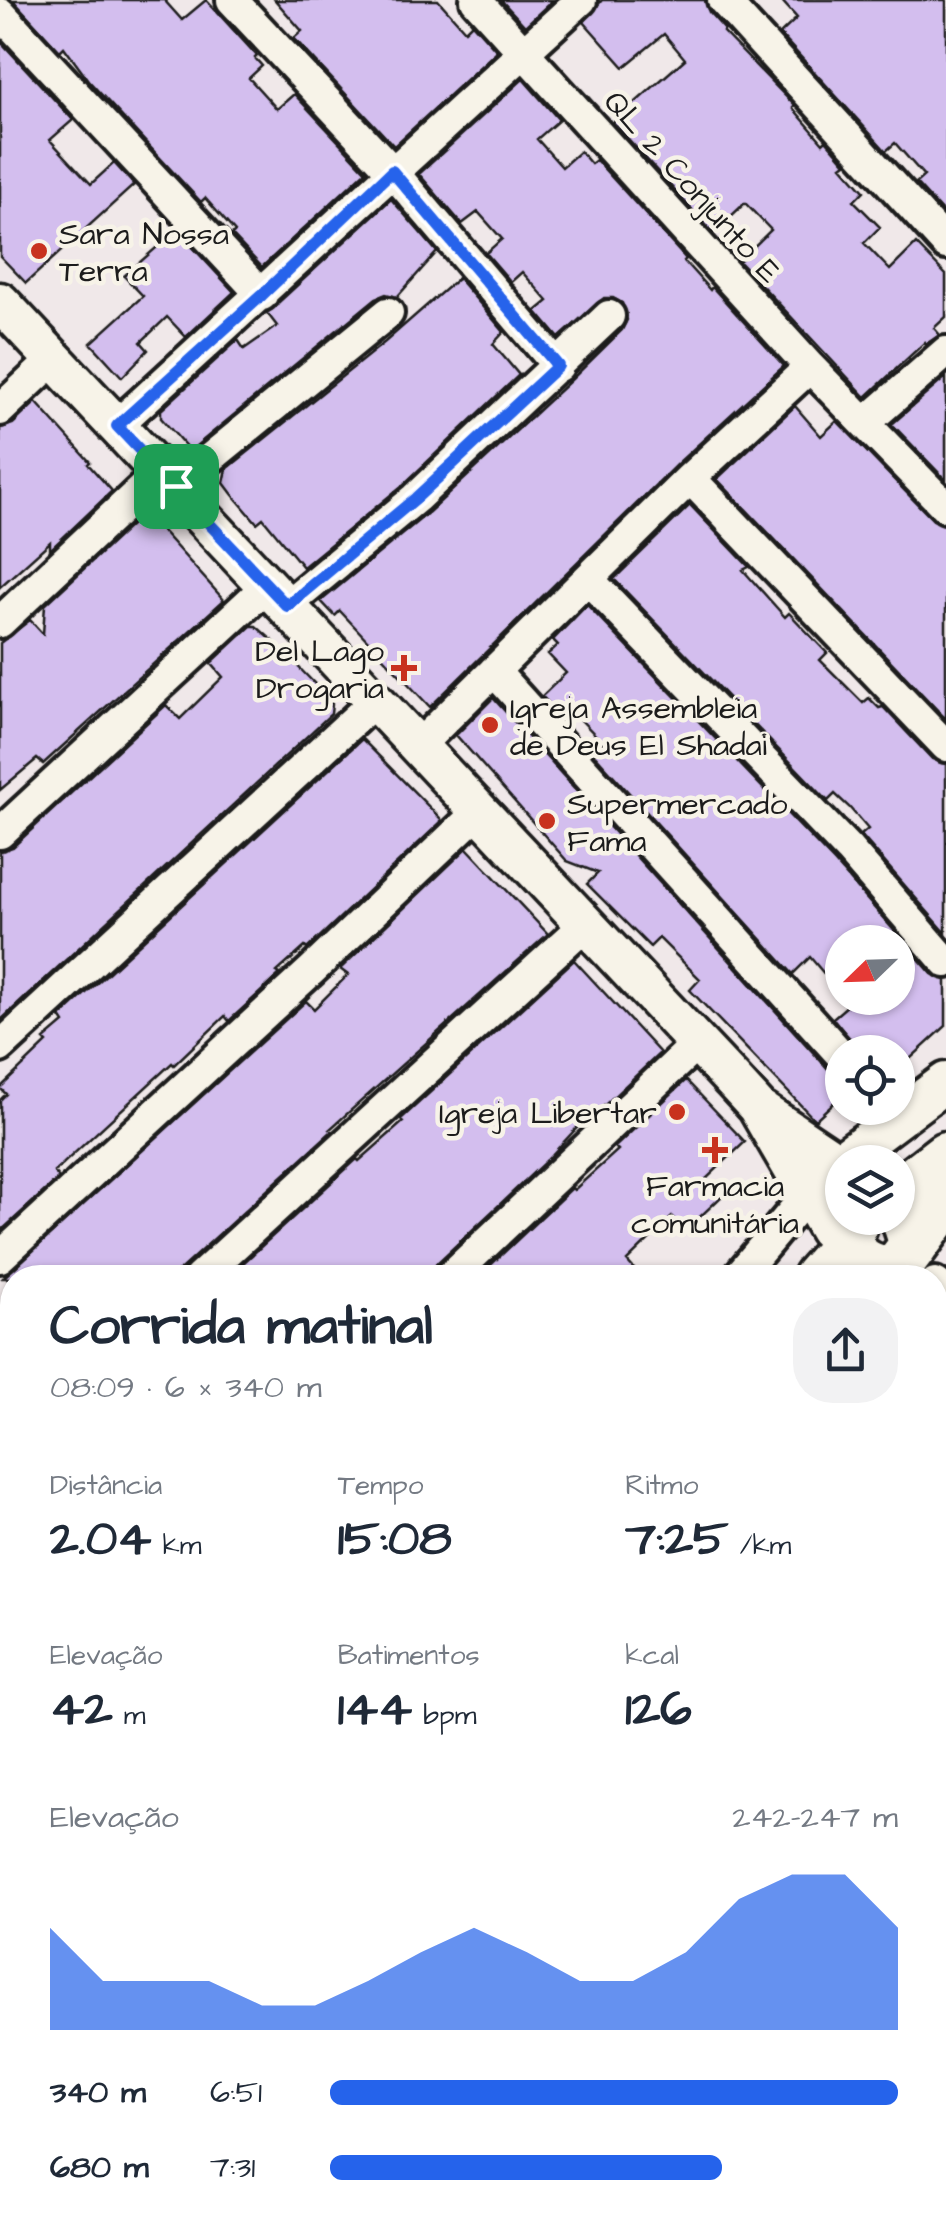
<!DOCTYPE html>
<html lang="pt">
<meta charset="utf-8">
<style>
:root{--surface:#fff;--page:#f2f2f3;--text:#1f2937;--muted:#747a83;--accent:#2563eb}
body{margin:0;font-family:"Architects Daughter",sans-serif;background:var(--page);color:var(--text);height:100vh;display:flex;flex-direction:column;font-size:38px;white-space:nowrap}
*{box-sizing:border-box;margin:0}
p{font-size:32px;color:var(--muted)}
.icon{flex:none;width:55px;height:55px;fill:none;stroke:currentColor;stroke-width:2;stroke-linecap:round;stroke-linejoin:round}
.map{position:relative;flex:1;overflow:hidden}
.drawer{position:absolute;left:0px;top:1265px;width:948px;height:962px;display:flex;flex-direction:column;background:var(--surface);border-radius:40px 40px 0 0;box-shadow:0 2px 8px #0004}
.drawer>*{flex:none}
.needle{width:65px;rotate:247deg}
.tools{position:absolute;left:825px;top:925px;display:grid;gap:20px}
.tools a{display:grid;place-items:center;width:90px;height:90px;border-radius:50%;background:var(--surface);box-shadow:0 2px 8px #0004;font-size:50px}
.pin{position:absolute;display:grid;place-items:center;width:85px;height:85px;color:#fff;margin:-42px;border-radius:20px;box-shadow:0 5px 15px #0006}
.round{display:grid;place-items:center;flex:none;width:105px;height:105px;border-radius:40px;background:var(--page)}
.headline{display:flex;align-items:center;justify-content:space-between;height:170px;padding:0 50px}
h1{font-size:55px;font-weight:700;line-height:75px}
.figures{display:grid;grid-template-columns:repeat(3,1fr);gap:15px;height:170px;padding:10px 50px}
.figures div{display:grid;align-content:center}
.figures b{font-size:50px;font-weight:700}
.figures small{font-size:28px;font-weight:400}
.figures p{font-size:28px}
.chart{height:280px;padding:20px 50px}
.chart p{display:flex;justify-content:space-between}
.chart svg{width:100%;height:180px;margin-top:10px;fill:var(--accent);opacity:.7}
ul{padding:0 50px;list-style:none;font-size:32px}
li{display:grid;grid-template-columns:160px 120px 1fr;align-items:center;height:75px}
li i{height:25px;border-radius:12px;background:var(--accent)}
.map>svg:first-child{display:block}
.building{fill:#d3beee;stroke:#1c1c1c;stroke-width:2.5}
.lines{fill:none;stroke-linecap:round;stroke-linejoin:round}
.minor-casing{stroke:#1c1c1c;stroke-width:38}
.tertiary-casing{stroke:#1c1c1c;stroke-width:45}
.primary-casing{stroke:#1c1c1c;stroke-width:55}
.minor{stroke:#f7f3e8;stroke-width:30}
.tertiary{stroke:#f7f3e8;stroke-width:38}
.primary{stroke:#f7f3e8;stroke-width:48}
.route-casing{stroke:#fff;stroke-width:20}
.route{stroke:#2563eb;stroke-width:12}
.poi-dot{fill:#c8321e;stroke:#f7f3e8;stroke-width:4}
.labels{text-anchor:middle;stroke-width:9;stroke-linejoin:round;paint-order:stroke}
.street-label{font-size:32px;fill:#1c1c1c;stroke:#f7f3e8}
.poi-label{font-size:32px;fill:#1c1c1c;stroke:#f7f3e8;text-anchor:start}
</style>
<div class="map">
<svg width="946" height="2226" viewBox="0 0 946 2226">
<rect width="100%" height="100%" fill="#f0e8e9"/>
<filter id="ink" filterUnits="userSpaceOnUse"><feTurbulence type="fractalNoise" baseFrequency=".01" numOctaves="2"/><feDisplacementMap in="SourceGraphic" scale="20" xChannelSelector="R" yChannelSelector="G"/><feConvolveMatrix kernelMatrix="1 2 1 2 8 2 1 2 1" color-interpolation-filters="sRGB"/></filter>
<g filter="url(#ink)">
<path class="building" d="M13,0h151l18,20 24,-20 51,56 -2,2 7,8 -13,12 28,31 17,-15 72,77 -104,96 -30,-32 3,-3 -30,-34 -4,4 -113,-122 -24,-33 -4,4z
M275,0h163l27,30 7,-7 25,28 -103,95 -100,-108 8,-7z
M501,0h52l-28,26z
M602,0h103l4,12 16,18 -2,2 72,74 -2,2 30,35 3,-3 20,23 -4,3 22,25 -10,10 26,26 -16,16 26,27 26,-26 30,31v42l-12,11 6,7 -14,9 -1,-2 -59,55 -127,-136 32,-31 -26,-27 -32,30 -100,-111 72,-63 -21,-25 -40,33 -40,-45z
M781,0h165v216l-30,-33 8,-7 -29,-33 -9,8 -106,-117 17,-16z
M0,41l73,79 -23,20 41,44 23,-21 20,22 -108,98 -26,-27z
M523,79l36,41 -22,19 25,28 18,-16 11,13 5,-4 90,99 -2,2 26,29 2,-3 72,79 -107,98 -247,243 -90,-96 -5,5 -14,-15 108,-89 142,-132 51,-50 5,-10 -5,-17 -9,-5h-9l-45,40 -23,-27 12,-10 -26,-29 -11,10 -25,-29 16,-14 -24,-27 -16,12 -43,-50z
M391,199l46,53 -40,45 -11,-3 -10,4 -186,153 -29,-33v-8l77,-70 6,9 33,-23 -10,-13z
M174,227l60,65 -48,45 -19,-20 -26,25 7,8 -26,27 -31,-34 52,-47 -19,-20 39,-34 -3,-2z
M458,278l46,54 -11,12 26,31 -115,109 -101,83 -40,-49 -6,5 -24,-28 -9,-12 3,-14 158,-127z
M946,377v103l-54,-56z
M36,402l54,60 -2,2 24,27 -62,59v-8l-50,45v-159l13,-4z
M795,406l26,30 16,-15 96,99 13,5v194l-229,-240z
M690,505l59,62 -6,3 42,47 4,-4 38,40 -7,7 43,43 6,-5 10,10 4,-1 49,52 14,5v169l-85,-98 7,-6 -19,-22 -14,-13 -7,7 -214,-222z
M145,512l79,88 -181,164 -6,-5 -37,31v-147l30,-23 13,14 2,-29z
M587,605l248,258 97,111 14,6v46l-48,44v-18h-38l-27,-34 23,-20h42v-56h-56v53l-32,-38 -17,17 -199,-220 10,-10 -29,-30 -9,9 -24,-27 24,-23 -18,-19 10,-9 -5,-5z
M251,626h5l17,15 41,42 18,21 -1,10 -331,307v-170l13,-4 153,-142 14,14 43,-42 -12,-14z
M493,698l335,371 14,5v21l-27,25 -125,-130 10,-11 -41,-41 -9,9 -63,-63 11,-11 -31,-12 -111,-126z
M362,739l79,80v3l-134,127 -2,-2 -28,25 3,2 -51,47 -4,-5 -51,49 -2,-2 -118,109 5,6 -59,54v-132l6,-6 -6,-6 47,-45 -3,-3 20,-17 -4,-6z
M467,848l81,86 -218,195 2,2 -161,147h-168l303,-277 8,8 34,-34 -8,-6z
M574,960l86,93 -72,68 -2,-3 -39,42 -111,104 -5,14h-199l-2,-3 127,-116 2,2 44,-39 -2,-3z
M686,1080l59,62 -40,38 16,17 -36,34 -13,-14 -45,44 15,17h-165l95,-90 2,2 44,-40 -3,-3z"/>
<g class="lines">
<g class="minor-casing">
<path id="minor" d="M232,0l160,171 166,195
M476,0l334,367 136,140
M723,0l223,244
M0,13l262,282
M0,410l54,-51
M865,423l81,-71
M117,425l464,-425
M690,478l256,268
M176,486l212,-173
M588,579l261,271 97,112
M287,605l129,-107 193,-182
M0,622l162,-152
M494,671l348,385
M418,746l272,-268 120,-111
M0,833l268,-248
M0,1047l376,-347
M0,1257l312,-287 168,-160
M199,1278l388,-355
M449,1278l249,-235
M737,1278l70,-83
M935,1283l11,8
M0,1432l12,13
M0,1698l12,-12
M0,1911l12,-12
M0,2203l21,23"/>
</g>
<g class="tertiary-casing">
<path id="tertiary" d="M0,302l735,781 22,24 71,123 19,14
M763,1112l79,53
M807,1195l32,-33 107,-80"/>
</g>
<g class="primary-casing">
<path id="primary" d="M898,1193l48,-37
M855,1218l-8,26c11,18 21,24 42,27
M914,1245l32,-44
M817,1278l30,-34
M882,1278l20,-17 12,-16 -9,-28 -7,-7
M0,2075l12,-12"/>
</g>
<use href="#minor" class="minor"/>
<use href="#tertiary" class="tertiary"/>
<use href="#primary" class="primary"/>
</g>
</g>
<g class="lines" filter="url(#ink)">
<g class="route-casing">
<path id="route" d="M392,171l166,195 -142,132 -129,108 -170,-180 145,-131z"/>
</g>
<use href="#route" class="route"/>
</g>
<g class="poi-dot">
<circle cx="39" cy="251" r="10"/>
<path d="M399 653h10v10h10v10h-10v10h-10v-10h-10v-10h10z"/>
<circle cx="490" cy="725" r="10"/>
<circle cx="547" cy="821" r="10"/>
<circle cx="677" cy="1112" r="10"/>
<path d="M710 1135h10v10h10v10h-10v10h-10v-10h-10v-10h10z"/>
</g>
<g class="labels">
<g class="street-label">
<text transform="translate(693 186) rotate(48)" y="11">QL 2 Conjunto E</text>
</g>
<g class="poi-label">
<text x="59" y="244">Sara Nossa<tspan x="59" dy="37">Terra</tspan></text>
<text x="384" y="661" text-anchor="end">Del Lago<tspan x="384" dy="37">Drogaria</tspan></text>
<text x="510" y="718">Igreja Assembleia<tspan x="510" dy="37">de Deus El Shadai</tspan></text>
<text x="567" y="814">Supermercado<tspan x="567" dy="37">Fama</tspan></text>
<text x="657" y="1123" text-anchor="end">Igreja Libertar</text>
<text x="715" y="1196" text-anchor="middle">Farmacia<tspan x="715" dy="37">comunitária</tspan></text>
</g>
</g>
</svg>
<div class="tools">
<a><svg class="needle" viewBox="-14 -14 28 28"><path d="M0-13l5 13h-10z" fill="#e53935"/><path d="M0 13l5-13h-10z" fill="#747a83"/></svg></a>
<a><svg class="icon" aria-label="locate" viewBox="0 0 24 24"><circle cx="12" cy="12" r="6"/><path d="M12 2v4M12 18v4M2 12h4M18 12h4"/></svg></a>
<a><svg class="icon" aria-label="layers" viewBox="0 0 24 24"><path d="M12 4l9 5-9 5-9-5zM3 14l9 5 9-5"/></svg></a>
</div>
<div class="pin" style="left:176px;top:486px;background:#1e9e55"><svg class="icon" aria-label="arrive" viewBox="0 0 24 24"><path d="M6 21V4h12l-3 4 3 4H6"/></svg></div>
<section class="drawer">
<div class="headline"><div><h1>Corrida matinal</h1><p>08:09 · 6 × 340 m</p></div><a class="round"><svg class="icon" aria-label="share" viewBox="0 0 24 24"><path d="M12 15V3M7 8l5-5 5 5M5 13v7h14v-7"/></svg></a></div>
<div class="figures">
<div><p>Distância</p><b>2.04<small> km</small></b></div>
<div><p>Tempo</p><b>15:08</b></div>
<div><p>Ritmo</p><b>7:25<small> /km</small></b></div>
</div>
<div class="figures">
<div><p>Elevação</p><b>42<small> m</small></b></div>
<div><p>Batimentos</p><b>144<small> bpm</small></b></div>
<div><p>kcal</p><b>126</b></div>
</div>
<div class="chart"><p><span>Elevação</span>242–247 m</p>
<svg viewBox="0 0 160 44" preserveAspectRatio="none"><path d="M0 44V19L10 32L20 32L30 32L40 38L50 38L60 32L70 25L80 19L90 25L100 32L110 32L120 25L130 12L140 6L150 6L160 19V44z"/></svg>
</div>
<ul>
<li><b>340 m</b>6:51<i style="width:100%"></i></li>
<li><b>680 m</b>7:31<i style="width:69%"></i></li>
</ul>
</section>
</div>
